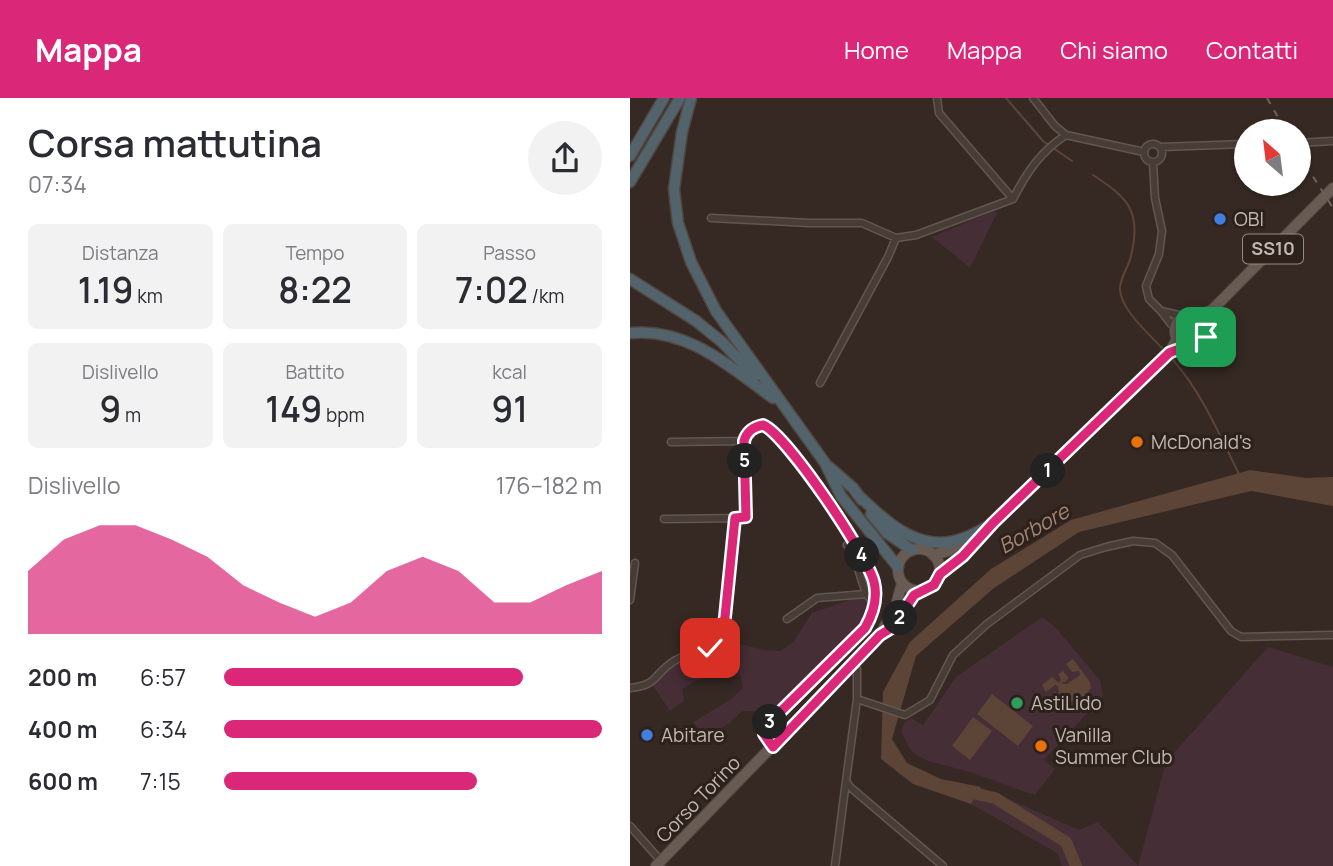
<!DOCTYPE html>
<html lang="it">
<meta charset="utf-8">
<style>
:root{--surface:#fff;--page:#f2f2f3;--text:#2b2b33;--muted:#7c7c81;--accent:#db2777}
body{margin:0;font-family:Manrope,sans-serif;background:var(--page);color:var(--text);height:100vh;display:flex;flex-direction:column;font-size:26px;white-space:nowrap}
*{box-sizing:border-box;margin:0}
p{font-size:23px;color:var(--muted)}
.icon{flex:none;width:38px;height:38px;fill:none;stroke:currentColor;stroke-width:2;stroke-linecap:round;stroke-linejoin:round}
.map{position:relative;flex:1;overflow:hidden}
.side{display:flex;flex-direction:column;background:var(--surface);width:630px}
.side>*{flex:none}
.needle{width:46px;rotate:332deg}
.fabs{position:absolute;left:604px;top:21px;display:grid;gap:14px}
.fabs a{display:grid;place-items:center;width:77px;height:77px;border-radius:50%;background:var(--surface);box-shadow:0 2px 5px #0004;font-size:35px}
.pin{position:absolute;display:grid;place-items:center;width:60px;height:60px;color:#fff;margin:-30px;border-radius:14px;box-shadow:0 4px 10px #0006}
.km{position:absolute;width:35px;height:35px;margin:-18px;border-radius:50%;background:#222;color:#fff;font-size:19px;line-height:35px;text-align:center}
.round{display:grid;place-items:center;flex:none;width:74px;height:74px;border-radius:37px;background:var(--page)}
.headline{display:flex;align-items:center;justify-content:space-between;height:119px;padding:0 28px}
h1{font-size:38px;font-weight:600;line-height:52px}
.figures{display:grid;grid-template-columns:repeat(3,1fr);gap:10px;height:119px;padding:7px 28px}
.figures div{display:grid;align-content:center;border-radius:10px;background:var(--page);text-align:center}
.figures b{font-size:35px;font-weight:600}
.figures small{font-size:19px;font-weight:400}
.figures p{font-size:19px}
.chart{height:196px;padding:14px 28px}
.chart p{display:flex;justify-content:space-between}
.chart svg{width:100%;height:126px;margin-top:7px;fill:var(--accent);opacity:.7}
ul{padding:0 28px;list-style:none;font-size:23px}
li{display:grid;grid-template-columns:112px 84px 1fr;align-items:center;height:52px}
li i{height:18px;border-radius:9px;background:var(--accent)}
header{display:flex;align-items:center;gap:42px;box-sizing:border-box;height:98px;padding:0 35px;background:var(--accent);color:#fff}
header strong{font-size:33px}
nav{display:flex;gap:38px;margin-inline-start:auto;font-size:24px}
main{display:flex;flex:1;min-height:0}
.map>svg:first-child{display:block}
.green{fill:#452e35}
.water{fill:#5c4437}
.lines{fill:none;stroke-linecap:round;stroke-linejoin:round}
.stream{stroke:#5c4437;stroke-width:2}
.river{stroke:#5c4437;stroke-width:12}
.street-casing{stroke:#625750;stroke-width:9}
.primary-casing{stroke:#50453f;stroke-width:12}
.highway-casing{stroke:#524740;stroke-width:13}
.street{stroke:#473c36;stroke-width:6}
.primary{stroke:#675b54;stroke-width:10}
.highway{stroke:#53636c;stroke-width:10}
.rail{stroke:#6e6058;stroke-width:2;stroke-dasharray:7 7;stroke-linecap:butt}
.route-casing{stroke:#fff;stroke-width:14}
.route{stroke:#db2777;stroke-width:9}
.shop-dot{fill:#3f7fe0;stroke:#2c211b;stroke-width:2.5}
.food-dot{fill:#e8710a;stroke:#2c211b;stroke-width:2.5}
.leisure-dot{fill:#2e9e5b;stroke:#2c211b;stroke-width:2.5}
.labels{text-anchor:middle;stroke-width:6;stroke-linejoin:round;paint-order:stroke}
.shield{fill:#2c211b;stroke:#968b83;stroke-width:2}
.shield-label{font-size:18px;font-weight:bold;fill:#c3b8b0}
.poi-label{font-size:19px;fill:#c3b8b0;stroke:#2c211b;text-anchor:start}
.street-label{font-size:19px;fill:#c3b8b0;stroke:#2c211b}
.water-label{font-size:21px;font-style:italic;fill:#a58473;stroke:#2c211b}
</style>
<header>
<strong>Mappa</strong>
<nav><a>Home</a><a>Mappa</a><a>Chi siamo</a><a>Contatti</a></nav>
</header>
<main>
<section class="side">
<div class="headline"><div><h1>Corsa mattutina</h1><p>07:34</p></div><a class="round"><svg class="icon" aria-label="share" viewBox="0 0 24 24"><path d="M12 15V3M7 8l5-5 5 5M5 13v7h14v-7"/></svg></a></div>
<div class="figures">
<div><p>Distanza</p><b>1.19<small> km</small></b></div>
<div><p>Tempo</p><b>8:22</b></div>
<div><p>Passo</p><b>7:02<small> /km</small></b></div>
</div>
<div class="figures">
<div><p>Dislivello</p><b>9<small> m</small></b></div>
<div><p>Battito</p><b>149<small> bpm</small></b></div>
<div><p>kcal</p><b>91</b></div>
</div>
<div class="chart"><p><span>Dislivello</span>176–182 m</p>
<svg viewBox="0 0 160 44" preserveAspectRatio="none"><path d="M0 44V22L10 11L20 6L30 6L40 11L50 17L60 27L70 33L80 38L90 33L100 22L110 17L120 22L130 33L140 33L150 27L160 22V44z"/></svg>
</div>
<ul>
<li><b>200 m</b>6:57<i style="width:79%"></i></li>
<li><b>400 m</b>6:34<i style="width:100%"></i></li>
<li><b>600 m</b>7:15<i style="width:67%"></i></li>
</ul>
</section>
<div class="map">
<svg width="703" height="768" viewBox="0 0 703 768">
<rect width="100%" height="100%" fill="#362923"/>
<path class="green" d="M363,113l4,2 -27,55 -38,-31z
M231,498l13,7 -9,25 -85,84 -38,-1c-16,16 -20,20 -43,19l-6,-8 37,-22 13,-12 -3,-13c-22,-6 -39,2 -58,14l2,12 -14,10 -19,-28 22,-22 27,-10 20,-12 44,11 17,1 12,-9 19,-29z
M412,519l12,9 46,54 3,16 -59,64 11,9 -20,26 -69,-24 -38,-10 -12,-6 -6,-6 -9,-18 3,-8 7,-5 12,7 33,-48z
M638,549l65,20v199h-271l-5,-13 -86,-49 10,-17 98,43 19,-8 40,44 28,-104z"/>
<path class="water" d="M620,372l56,8 27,-1v29l-82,-15 -172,41 -85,56 -78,68 -24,83 15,24 34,16 40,8 -10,17 -58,-20 -32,-25 2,-67 27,-50 81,-73 80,-49z
M443,561l17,23 1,6 -6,8 -20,8 -6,-7 -6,-1 1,-4 5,1 -1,-7 -3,-1 -9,7 -4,-7 10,-8 7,6 2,-4 -3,-5 5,-3 6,7 -4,4h-3l1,2h4l13,-9 -1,-4 -7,1 -6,-8z
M362,596l41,32 -15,20 -41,-32z
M343,619l19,14 -22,29 -18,-14z"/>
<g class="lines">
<path class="stream" d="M376,0l37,43 29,20
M463,77c35,23 49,36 38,81 -2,10 -10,20 -11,31 -2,20 29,47 42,61
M543,262c29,33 46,74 66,114"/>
<path class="river" d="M332,693l33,7 71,44 10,24"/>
<g class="street-casing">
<path id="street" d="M307,0l2,15 74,86
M403,0l22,28 11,9
M668,45l35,-2
M514 55a9 9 0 1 1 18 0a9 9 0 1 1-18 0Z
M530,49l86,-3
M523,64l2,36 7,33 -3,23 -13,32 3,13 12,12
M81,120l98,5h53l34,15 20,-3 97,-36c14,-27 27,-47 53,-64l78,17
M545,228l-4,-2 -10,-13 22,5
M190,285l68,-126 8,-19
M41,344l74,-1
M34,421l82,-1 -1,-77c2,-10 8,-14 18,-16 23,9 106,131 111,157 4,16 -1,32 -9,46l-100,100 -1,6 9,13
M217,447l6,8 13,41
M0,502l5,-37
M157,521l30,-21 49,-4 8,9
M223,567l4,4v30l-11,82 4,6 93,79
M0,590c29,-3 23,-14 44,-27 13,-9 33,-7 44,-20 12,-15 15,-100 17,-123
M227,601l48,16 25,-15 23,-45 34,-31 93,-69 26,-8 27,-6 22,2 17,12 59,76 10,6 92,-2
M0,728l31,35
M205,768l11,-85"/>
</g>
<g class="primary-casing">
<path id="primary" d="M545 233a16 16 0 1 1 32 0a16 16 0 1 1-32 0Z
M566,218l16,-6 121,-122
M268 472a21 21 0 1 1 42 0a21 21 0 1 1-42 0Z
M303,457l15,-4 25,-14
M310,476l23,-18 31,-33 137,-132 38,-38 8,-14
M250,537c19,-10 22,-30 38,-44
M26,768l224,-231 16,-30 6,-22"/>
</g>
<g class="highway-casing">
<path id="highway" d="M61,0l-9,34 -8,57 4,34 13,39 25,49 109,152 16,33 57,71
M0,58l34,-58
M0,84l50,-84
M0,181l66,42 26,21 33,34
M0,235c57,-6 100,34 143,65
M199,369l24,21 9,12
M228,397c30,28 62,60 106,43 10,-3 20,-10 30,-15
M241,416l16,19 25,17"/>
</g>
<use href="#street" class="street"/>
<use href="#primary" class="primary"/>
<use href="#highway" class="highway"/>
<path class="rail" d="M637,0l19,33
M668,55l35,55"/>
</g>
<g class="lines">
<g class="route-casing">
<path id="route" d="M80,550l10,-9 5,-22 10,-99 11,-1 -2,-76c3,-10 9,-14 19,-16 23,9 105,131 111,157 4,16 -1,32 -9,46l-100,99 -1,7 9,13 107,-112 13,-8 21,-32 20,-10 6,-11 23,-18 30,-33 176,-170c13,-7 28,-4 37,-16"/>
</g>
<use href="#route" class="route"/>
</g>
<g class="shop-dot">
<circle cx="590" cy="121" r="7"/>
<circle cx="17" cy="637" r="7"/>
</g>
<g class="food-dot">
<circle cx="507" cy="344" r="7"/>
<circle cx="411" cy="648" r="7"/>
</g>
<circle class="leisure-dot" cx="387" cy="605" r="7"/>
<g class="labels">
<rect class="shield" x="613" y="136.5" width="60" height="29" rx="5"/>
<g class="shield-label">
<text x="643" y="157">SS10</text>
</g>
<g class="poi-label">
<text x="604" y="128">OBI</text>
<text x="521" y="351">McDonald's</text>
<text x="401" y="612">AstiLido</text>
<text x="31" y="644">Abitare</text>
<text x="425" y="644">Vanilla<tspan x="425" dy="22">Summer Club</tspan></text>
</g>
<g class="street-label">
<text transform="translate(68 701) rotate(-46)" y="7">Corso Torino</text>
</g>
<g class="water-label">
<text transform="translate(404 431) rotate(-30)" y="7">Borbore</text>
</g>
</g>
</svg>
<div class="fabs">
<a><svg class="needle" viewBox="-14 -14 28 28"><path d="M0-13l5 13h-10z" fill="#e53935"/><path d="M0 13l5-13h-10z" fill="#7c7c81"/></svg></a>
</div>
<div class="pin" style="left:576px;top:239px;background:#1e9e55"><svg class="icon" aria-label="arrive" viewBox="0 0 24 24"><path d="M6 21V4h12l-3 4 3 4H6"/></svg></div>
<div class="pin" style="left:80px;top:550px;background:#d93025"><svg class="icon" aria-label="check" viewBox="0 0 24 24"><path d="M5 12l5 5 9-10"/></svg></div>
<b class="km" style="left:418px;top:373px">1</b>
<b class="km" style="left:270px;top:520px">2</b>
<b class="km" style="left:140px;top:624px">3</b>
<b class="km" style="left:232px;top:457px">4</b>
<b class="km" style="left:115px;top:363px">5</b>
</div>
</main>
